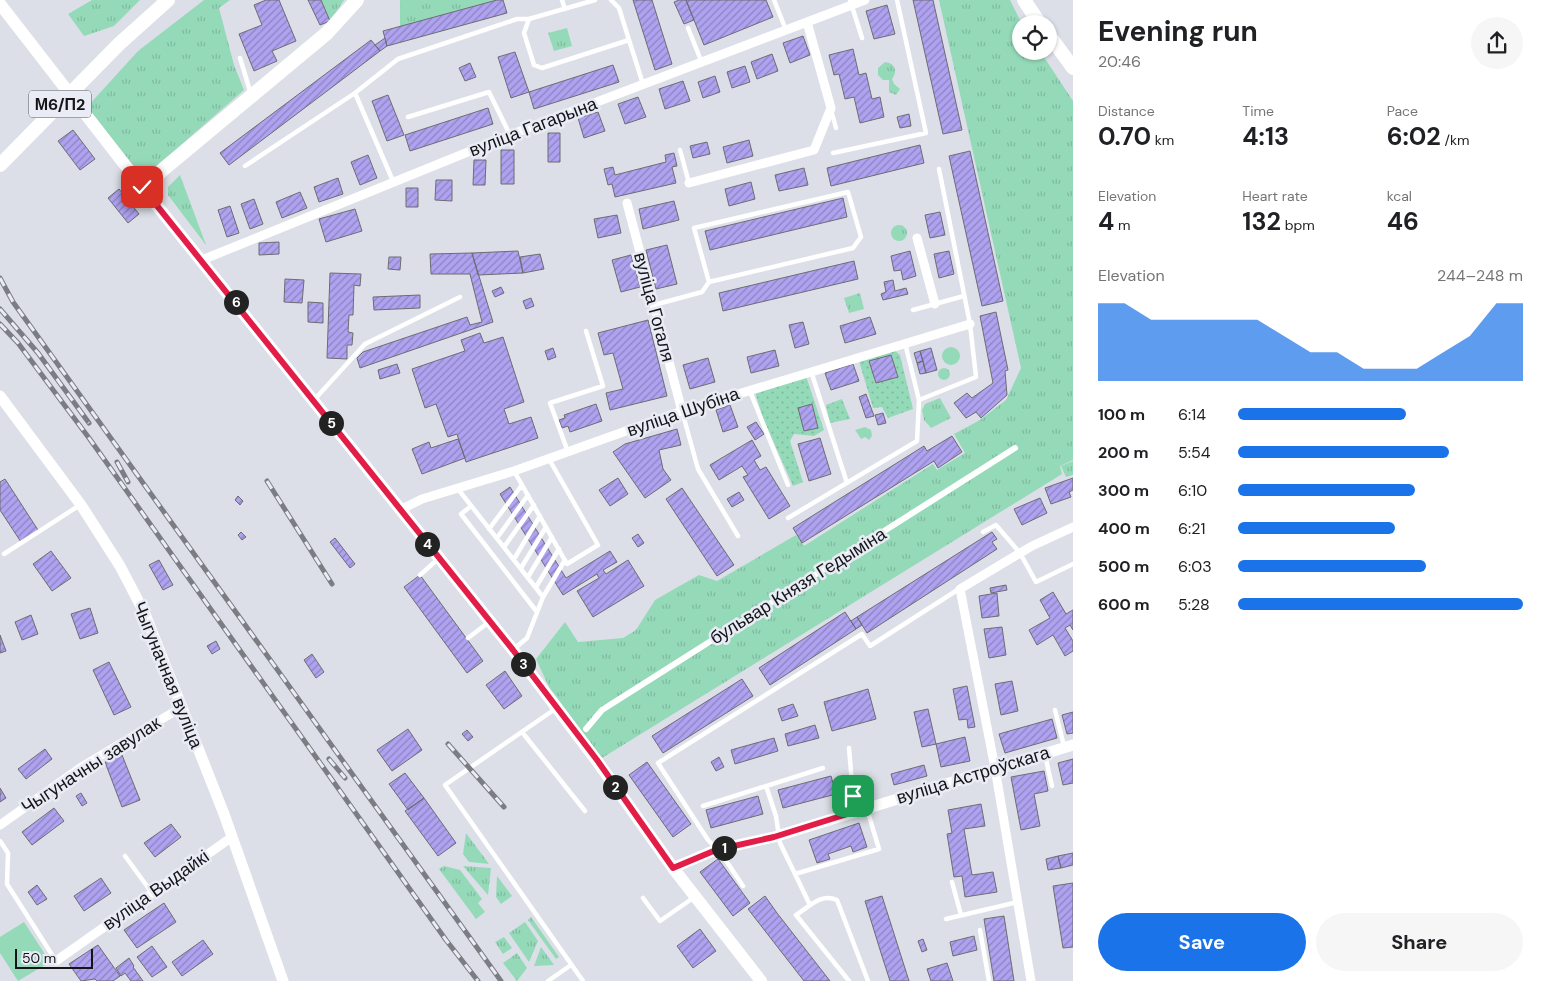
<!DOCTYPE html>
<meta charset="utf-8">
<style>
:root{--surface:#fff;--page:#f6f6f6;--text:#202124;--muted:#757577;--accent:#1a73e8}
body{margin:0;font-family:"DM Sans",sans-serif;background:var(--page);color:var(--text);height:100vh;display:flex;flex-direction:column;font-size:19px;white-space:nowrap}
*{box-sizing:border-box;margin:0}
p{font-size:16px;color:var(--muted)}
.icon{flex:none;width:28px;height:28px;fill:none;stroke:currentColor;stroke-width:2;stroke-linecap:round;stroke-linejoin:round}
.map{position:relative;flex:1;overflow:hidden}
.side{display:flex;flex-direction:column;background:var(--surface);width:475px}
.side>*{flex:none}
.buttons{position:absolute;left:1012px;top:15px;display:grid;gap:10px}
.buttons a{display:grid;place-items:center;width:45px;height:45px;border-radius:50%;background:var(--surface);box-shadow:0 1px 4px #0004;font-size:25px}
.scale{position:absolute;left:15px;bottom:12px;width:78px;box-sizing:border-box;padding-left:5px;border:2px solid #141518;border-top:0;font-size:14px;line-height:18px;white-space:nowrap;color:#141518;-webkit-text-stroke:4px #e9ecf4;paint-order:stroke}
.pin{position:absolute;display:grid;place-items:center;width:42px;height:42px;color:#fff;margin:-21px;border-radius:10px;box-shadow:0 2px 8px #0006}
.km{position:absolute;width:25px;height:25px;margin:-12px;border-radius:50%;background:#222;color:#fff;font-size:14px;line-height:25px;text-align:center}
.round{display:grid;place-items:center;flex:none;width:52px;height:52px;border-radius:26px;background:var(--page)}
.head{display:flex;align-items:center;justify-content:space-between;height:85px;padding:0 25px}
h1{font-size:28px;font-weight:700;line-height:38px}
.figures{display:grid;grid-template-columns:repeat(3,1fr);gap:8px;height:85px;padding:5px 25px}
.figures div{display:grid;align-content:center}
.figures b{font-size:25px;font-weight:700}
.figures small{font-size:14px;font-weight:400}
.figures p{font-size:14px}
.chart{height:140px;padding:10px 25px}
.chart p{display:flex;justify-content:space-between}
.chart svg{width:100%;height:90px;margin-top:5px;fill:var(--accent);opacity:.7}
.action{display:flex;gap:10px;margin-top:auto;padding:10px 25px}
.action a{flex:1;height:58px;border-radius:30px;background:var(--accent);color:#fff;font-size:20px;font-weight:700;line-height:58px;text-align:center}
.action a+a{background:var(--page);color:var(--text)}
ul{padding:0 25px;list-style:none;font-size:16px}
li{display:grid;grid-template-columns:80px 60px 1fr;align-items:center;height:38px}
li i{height:12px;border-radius:6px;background:var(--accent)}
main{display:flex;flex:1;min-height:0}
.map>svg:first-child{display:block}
.grass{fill:url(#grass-tufts)}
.garden{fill:url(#garden-dots)}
.pitch{fill:#94dab9}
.building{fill:url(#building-hatch);stroke:#6d6c73}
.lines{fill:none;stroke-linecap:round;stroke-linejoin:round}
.service{stroke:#fff;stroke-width:4.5}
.pedestrian{stroke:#fff;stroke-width:6}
.minor{stroke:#fff;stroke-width:9}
.tertiary{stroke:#fff;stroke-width:11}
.secondary{stroke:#fff;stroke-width:12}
.primary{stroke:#fff;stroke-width:14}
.rail-casing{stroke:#7b7d83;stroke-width:5}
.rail{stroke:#e9ecf4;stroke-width:3;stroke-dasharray:9;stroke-linecap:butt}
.route-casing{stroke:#fff;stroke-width:10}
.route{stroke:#e11d48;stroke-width:6}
.labels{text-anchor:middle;stroke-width:5;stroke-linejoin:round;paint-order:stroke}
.shield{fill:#e9ecf4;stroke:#54565a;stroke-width:1}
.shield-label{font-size:16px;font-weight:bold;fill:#141518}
.street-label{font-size:18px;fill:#141518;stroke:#e9ecf4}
</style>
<main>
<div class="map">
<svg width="1073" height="981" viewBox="0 0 1073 981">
<defs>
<pattern id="grass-tufts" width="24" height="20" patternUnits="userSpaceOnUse" patternTransform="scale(1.25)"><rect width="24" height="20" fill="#94dab9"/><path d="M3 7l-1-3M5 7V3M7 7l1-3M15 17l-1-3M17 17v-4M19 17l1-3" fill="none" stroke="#7fba9e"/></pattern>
<pattern id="garden-dots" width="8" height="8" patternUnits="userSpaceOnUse" patternTransform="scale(1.25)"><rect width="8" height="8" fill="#94dab9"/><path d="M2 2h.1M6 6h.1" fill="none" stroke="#7fba9e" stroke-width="1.8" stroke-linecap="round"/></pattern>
<pattern id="building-hatch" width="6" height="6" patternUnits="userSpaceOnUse" patternTransform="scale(1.25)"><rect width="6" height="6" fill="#afa2f0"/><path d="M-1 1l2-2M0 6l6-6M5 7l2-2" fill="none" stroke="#8d83c1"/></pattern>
</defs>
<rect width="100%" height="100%" fill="#dcdfe7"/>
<path class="grass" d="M92,0h48l-26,26 -30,10 -16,-22z
M204,0h26l-11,8 15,57 10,25 -93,81 -15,-2 -49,-62 51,-56z
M321,0h23l-14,21z
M400,0h97l-97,27z
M939,0h71l12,24 -1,27h19l33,50v359l-13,6 2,8 -460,284 -53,-71 -13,-28 29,-37 13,20 45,-4 13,-8 19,-30 44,-25 18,6 79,-46 8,11 129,-82 4,6 28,-17 -11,-19 26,-14 26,-20 15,-32z
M567,28l5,18 -18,5 -6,-18z
M885,62c10,1 13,9 7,17l2,5 6,5 -4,6 -7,-3v-12h-6l-5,-5v-7z
M180,175l26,70 -38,-50v-8z
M891 233a8 8 0 1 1 16 0a8 8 0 1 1-16 0Z
M860,293l4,16 -15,4 -5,-15z
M942 356a9 9 0 1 1 18 0a9 9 0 1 1-18 0Z
M938 374a6 6 0 1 1 12 0a6 6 0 1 1-12 0Z
M940,398l11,20 -20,10 -7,-8 -2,-10 3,-6z
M865,427l6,3 1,6 -3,4 -4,-3 -4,2 -6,-9z
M1073,461v14l-7,2 -5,-11z
M466,833l23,31 -20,-2 -6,-8z
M444,866l16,4 22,29 -4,4 7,9 -9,7 -37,-50z
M463,866l28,2 -3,27z
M497,876l15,20 -11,8 -5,-7z
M531,917l28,40 -3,2 -28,-39z
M525,922l13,19 -9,21 -20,-29z
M504,937l8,11 -9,6 -8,-12z
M541,947l13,18 -20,1z
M517,953l10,15 -10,13 -14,-18z"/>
<path class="garden" d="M894,350l6,5 13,54 -25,9 -6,-11 -9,1 -14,-47z
M806,376l18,54 -10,6 -20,-2 -4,7 13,41 -10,4 -30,-68 -8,-26z
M842,399l8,20 -20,4 -4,-18z"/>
<path class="pitch" d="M24,922l26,40 -32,19 -18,-28v-16z"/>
<path class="building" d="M266,0h13l17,41 -24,10 5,10 -23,10 -15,-37 23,-9 -8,-20z
M308,0h13l9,21 -10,4z
M497,0h6l4,13 -120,33 -4,-15z
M633,0h19l20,64 -17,6z
M679,0h7l8,20 -10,4 -10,-22z
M686,0h80l7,17 -69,28z
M913,0h20l29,130 -19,4z
M887,5l8,29 -21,5 -8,-28z
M803,36l7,19 -20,8 -7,-20z
M385,38l2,8 -7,5 -5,-6z
M371,40l9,11 -151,114 -9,-12z
M853,49l6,26 7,-2 6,26 8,-2 4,20 -24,6 -6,-26 -9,2 -6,-25 -5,1 -5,-20z
M515,52l14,40 -18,6 -13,-41z
M772,54l6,17 -21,8 -6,-17z
M470,63l6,14 -11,4 -6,-13z
M613,65l6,17 -85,27 -5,-17z
M745,66l5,16 -18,6 -5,-16z
M715,76l5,16 -17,6 -5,-16z
M683,81l7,20 -25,8 -6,-20z
M388,95l16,40 -17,6 -15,-40z
M638,97l8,20 -21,7 -7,-20z
M488,108l5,16 -83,27 -5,-16z
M598,112l7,19 -21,7 -6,-20z
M909,114l2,12 -11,2 -3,-11z
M73,130l22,29 -15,11 -22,-29z
M548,133h12v29h-12z
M749,140l4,16 -26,7 -4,-16z
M707,142l3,12 -17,4 -3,-12z
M920,145l4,18 -93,23 -4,-18z
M501,150h13v34h-13z
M970,151l33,150 -21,5 -33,-150z
M674,153l3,13 -5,1 4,16 -61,14 -3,-13 -4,1 -4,-16 9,-2 2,8 51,-13 -1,-7z
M368,155l9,23 -17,7 -9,-23z
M474,160h12l-1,25h-12z
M804,168l4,17 -29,6 -4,-16z
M338,178l5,16 -24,8 -5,-15z
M436,180h16v21l-17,-1z
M751,182l4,17 -26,7 -4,-17z
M406,188h12v19h-12z
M119,189l20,25 -11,9 -20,-25z
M300,192l7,16 -25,10 -6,-16z
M843,198l4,19 -137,33 -5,-19z
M254,199l9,25 -13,5 -9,-25z
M674,201l5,19 -36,9 -4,-20z
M230,206l9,27 -12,4 -9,-27z
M355,209l7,22 -36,11 -7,-23z
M940,212l5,23 -15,3 -5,-23z
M617,215l4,18 -23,5 -4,-19z
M279,242v12l-20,1v-12z
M667,245l10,39 -21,5 -10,-39z
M518,251l5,22 -45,2 -6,-22z
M910,251l6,25 -13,4 -2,-10 -7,1 -3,-15z
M949,251l5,23 -15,4 -5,-24z
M472,253l21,69 -133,46 -3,-10 6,-6 104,-35 3,8 12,-3 -12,-48h-39l-1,-20z
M540,254l4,15 -21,4 -3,-16z
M631,255l9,32 -19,5 -9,-32z
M389,257h12l-1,13 -12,-1z
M854,261l4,18 -135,32 -4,-18z
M330,273l31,1 -1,12 -6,-1 -1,30h-4l-1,17 5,1 -1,12h-5v14l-20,-1z
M285,279l19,1 -2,23 -18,-1z
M893,280l2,11 11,-3 2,6 -25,6 -2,-6 5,-2 -2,-10z
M501,287l3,6 -9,4 -3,-6z
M420,295v13l-46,2 -1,-13z
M531,298l3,8 -8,3 -3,-8z
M308,302l15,1v20l-15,-1z
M996,312l12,58 -3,1 2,24 -26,23 -5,-6 -10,6 -12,-15 13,-10 5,5 21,-15 -13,-67z
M870,317l6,17 -31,9 -5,-17z
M648,320l19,76 -57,14 -4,-17 17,-4 -10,-36 -9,2 -6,-22z
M803,322l6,22 -14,4 -6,-23z
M480,333l4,10 19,-6 21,65 -20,7 5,15 22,-7 7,21 -72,24 -9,-28 -9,3 -12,-33 -11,4 -13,-39 53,-18 -4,-11z
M553,348l3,9 -8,3 -3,-9z
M931,348l6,22 -11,3 -6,-22z
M775,350l4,16 -28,7 -4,-16z
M920,351l3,10 -6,2 -3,-10z
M891,355l7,22 -22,6 -7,-22z
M708,358l7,24 -25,7 -7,-24z
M923,361l3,12 -6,1 -3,-11z
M397,364l3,9 -20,6 -2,-9z
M853,364l6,17 -28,9 -6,-17z
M866,394l8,22 -8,2 -7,-21z
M596,404l6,17 -32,11 -2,-6 -6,2 -3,-8 6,-2 -1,-3z
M812,404l6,24 -14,3 -6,-23z
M730,405l8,22 -15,5 -7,-22z
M883,413l3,10 -8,2 -3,-10z
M756,422l8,12 -9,6 -8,-13z
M677,429l4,16 -22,5 4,19 8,11 -26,18 -32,-46 12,-8z
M952,436l10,16 -24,16 -4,-7 -132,82 -9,-15 131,-82 3,5z
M820,438l11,36 -22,7 -11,-37z
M458,439l7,19 -43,16 -10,-25 17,-7 2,6z
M752,440l9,16 -7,4 6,10 6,-3 24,39 -21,13 -26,-42 5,-2 -6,-9 -23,14 -9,-15z
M618,478l10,16 -18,12 -11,-16z
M1073,478v12l-4,2 2,5 -20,7 -6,-16z
M5,479l33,51 -17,12 -21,-32v-28z
M510,487l56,91 44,-27 7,11 -14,8 3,4 22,-14 16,26 -51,31 -16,-26 22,-13 -2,-4 -34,21 -63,-101z
M682,488l52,77 -17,11 -51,-77z
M739,492l5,8 -12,7 -5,-8z
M238,496l5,5 -3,4 -5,-5z
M1040,498l7,15 -25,12 -8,-16z
M241,532l5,5 -4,3 -4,-5z
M992,532l5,7 -5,3 5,7 -130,84 -10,-16z
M638,534l6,9 -6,4 -6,-9z
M335,538l20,26 -5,4 -20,-26z
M51,551l20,27 -19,13 -19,-27z
M159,560l14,25 -10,5 -14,-25z
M420,575l63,86 -16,12 -63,-86z
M1006,585l1,5 -16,3 -1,-5z
M1053,592l13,22 7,-4v20l-3,-5 -5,3 8,13v10l-8,5 -12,-21 -16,10 -8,-15 21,-12 -10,-18z
M997,593l2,23 -17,2 -3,-22z
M90,608l8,25 -18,6 -9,-25z
M845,612l11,17 -86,56 -11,-17z
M31,615l7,19 -16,6 -7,-18z
M857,617l5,8 -6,4 -5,-8z
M1002,627l4,28 -17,3 -5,-29z
M0,635l6,16 -6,2z
M216,641l4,8 -8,5 -5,-8z
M312,654l12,18 -8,6 -12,-18z
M109,662l22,45 -17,8 -21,-45z
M505,671l17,25 -18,13 -18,-24z
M742,679l11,17 -90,57 -11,-17z
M1012,681l6,30 -17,4 -6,-31z
M967,686l8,41 -7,1 -1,-9 -8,1 -6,-31z
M868,689l8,30 -44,12 -8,-29z
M793,704l5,12 -16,5 -4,-12z
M928,709l8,35 -14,3 -8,-35z
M1073,712v21l-6,1 -5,-19z
M1052,719l5,19 -52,15 -6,-19z
M815,725l4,13 -31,8 -3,-12z
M408,729l14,21 -30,21 -15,-21z
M467,730l6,7 -5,4 -6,-7z
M965,737l5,24 -29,6 -5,-23z
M774,738l4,13 -43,13 -4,-14z
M45,749l7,10 -26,20 -8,-10z
M122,755l18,45 -18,7 -17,-45z
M719,757l5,10 -8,4 -5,-9z
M1073,759v24l-10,2 -5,-22z
M647,762l44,62 -18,13 -44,-62z
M924,765l3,11 -33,9 -3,-11z
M1044,771l4,20 -14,3 6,32 -19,4 -10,-53z
M405,773l19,25 -16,12 -19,-26z
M831,776l5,18 -53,14 -5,-18z
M0,788l6,10 -6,4z
M81,793l6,10 -5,3 -6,-10z
M758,796l5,18 -52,14 -5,-18z
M424,798l32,45 -18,13 -33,-45z
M981,804l4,22 -21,3 8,46 21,-3 4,20 -32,5 -3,-21 -8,1 -7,-43 5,-1 -4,-23z
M54,808l10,13 -32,24 -10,-13z
M859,823l8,24 -14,5 -2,-6 -23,8 2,5 -13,4 -8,-23z
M171,824l10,13 -26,20 -11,-14z
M1073,853v12l-12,3 -3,-12z
M1058,856l3,12 -13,2 -2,-11z
M718,859l32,44 -17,13 -33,-44z
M101,878l10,15 -27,18 -10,-15z
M1073,883v64l-10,1 -10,-62z
M37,885l10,14 -10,6 -9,-13z
M765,896l12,17 53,68h-26l-56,-72z
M882,896l27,85h-19l-9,-28 -16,-52z
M164,903l12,19 -39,26 -13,-18z
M1004,916l10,65h-20l-10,-62z
M700,929l16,22 -23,17 -16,-22z
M974,936l3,14 -24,6 -3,-14z
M923,939l4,11 -5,2 -4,-11z
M203,940l10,14 -31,22 -10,-14z
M98,945l22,31 -7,5h-16l-2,-2 -14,2 -12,-17z
M152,946l15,21 -15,10 -15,-20z
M129,958l5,8 -1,1 10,14h-12l-6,-8 -4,3 -5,-8z
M947,963l6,18h-22l-4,-12z"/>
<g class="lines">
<path class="service" d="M562,0l3,9
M595,0l-66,19 -5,14 10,32 8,3 87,-28 -10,-32 -8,-8
M774,0l12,30
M850,0l12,38
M688,28l14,35
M629,40l14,44
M240,58l11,36
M355,93l43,-34 119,-40h12
M831,110l5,18
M408,117l81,-25 21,43
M680,150l9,33
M833,153l93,-20 -29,-133
M245,166l110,-73 38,88
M654,305l48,-13 7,-10 144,-34 8,-11 -13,-45 -154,36 15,54
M913,310l51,-14
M905,343l14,57
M811,371l36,112
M749,389l39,96
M314,400l51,-56 95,-47
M682,411l16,58 40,67
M568,452l-18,-49 53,-17 -17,-55
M514,471l53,93 31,-19 -49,-86
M458,489l85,108
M471,506l-10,8 76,98
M788,518l129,-77 2,-41 57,-23 -6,-53 -31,-155
M489,529l33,-44
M983,532l13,-7 24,28 16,29 37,-18
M497,538l31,-43
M504,547l30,-42
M4,554l76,-49
M514,559l26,-43
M521,568l25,-41
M420,575l18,-16
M528,577l24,-40
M536,587l23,-38
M468,638l21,-16
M514,649l13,-11 16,-41 22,-37
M555,709l-110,76 138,196
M1055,710l9,36
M522,732l63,79
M849,748l4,48 3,14
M1045,755l7,31
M766,786l10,30 4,27 30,62
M703,806l120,-38
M0,841l8,12 -1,31 49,77
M125,856l27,37
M795,874l84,-25 -12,-40
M952,882l9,33
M743,886l-22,-33 -13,-13 -50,-77 204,-129 8,12 89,-57
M643,898l17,23 33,-23
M946,919l72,-17
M980,930l9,51
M548,981l23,-16
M849,981l-53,-66c14,-9 25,-22 41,-15l31,81"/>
<path class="pedestrian" d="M586,729l16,-19 413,-262"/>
<path class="minor" d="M689,183l125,-33 17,-42 -24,-86
M627,203l55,208
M917,238l18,66
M202,260l308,-125 355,-135
M400,510l22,-11 92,-28 168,-60 288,-87
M0,825l83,-59 99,-59
M56,961l176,-124
M1031,981l-36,-213 -35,-179 72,-43 41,-19"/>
<path class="tertiary" d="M0,396l81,109 39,61 25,48 79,200 59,167
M673,868l42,-18 59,-13 299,-92"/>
<path class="secondary" d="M0,4l142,183 371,463 84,111 76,107 88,113"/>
<path class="primary" d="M1024,0l16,24
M1049,35l24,33
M0,165l119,-121 49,-44
M142,187l185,-154 30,-33"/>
<g class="rail-casing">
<path id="rail" d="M0,278l13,24 488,679
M0,309l38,44 51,70
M0,324l18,19 71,95 357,502 32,41
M117,462l11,20
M267,481l65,103
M448,744l56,63
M329,759l16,19"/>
</g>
<use href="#rail" class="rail"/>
</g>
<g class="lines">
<g class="route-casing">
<path id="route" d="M142,187l371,463 84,110 76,108 43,-18 58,-13 83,-26 -4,-15"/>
</g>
<use href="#route" class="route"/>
</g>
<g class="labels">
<rect class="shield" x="29" y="90.5" width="62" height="27" rx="4"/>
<g class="shield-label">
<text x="60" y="110">М6/П2</text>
</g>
<g class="street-label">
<text transform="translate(533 127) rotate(-21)" y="6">вуліца Гагарына</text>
<text transform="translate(654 307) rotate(75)" y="6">вуліца Гогаля</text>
<text transform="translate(683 412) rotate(-19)" y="6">вуліца Шубіна</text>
<text transform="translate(798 586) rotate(-32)" y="6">бульвар Князя Гедыміна</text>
<text transform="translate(168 675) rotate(68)" y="6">Чыгуначная вуліца</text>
<text transform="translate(91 765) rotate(-33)" y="6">Чыгуначны завулак</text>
<text transform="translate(973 775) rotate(-17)" y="6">вуліца Астроўскага</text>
<text transform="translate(156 890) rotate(-35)" y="6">вуліца Выдайкі</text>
</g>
</g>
</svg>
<div class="buttons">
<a><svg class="icon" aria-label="locate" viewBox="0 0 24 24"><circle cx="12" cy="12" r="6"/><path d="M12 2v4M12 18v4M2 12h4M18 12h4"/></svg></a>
</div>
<div class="scale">50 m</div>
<div class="pin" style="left:853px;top:796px;background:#1e9e55"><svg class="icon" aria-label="arrive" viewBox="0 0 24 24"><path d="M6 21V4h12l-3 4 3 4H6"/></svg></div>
<div class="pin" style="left:142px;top:187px;background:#d93025"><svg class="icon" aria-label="check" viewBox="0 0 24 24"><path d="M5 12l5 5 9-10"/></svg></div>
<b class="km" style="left:724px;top:848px">1</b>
<b class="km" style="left:615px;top:787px">2</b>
<b class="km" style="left:523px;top:664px">3</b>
<b class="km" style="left:427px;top:544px">4</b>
<b class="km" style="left:331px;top:423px">5</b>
<b class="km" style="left:236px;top:302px">6</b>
</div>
<section class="side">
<div class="head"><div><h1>Evening run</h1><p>20:46</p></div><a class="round"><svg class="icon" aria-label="share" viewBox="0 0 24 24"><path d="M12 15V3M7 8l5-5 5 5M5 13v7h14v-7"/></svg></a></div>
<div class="figures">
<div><p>Distance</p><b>0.70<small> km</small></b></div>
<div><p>Time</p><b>4:13</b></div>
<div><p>Pace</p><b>6:02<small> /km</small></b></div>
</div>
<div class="figures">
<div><p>Elevation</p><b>4<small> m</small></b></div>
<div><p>Heart rate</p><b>132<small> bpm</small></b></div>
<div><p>kcal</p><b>46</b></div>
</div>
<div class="chart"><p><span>Elevation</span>244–248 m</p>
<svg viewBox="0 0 160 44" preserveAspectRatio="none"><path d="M0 44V6L10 6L20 14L30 14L40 14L50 14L60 14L70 22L80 30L90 30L100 38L110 38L120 38L130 30L140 22L150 6L160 6V44z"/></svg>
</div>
<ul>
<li><b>100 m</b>6:14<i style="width:59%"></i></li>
<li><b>200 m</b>5:54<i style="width:74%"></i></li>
<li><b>300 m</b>6:10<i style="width:62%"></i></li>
<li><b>400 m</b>6:21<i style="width:55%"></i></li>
<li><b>500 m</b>6:03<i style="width:66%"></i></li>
<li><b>600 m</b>5:28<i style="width:100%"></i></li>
</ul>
<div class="action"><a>Save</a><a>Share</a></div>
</section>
</main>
